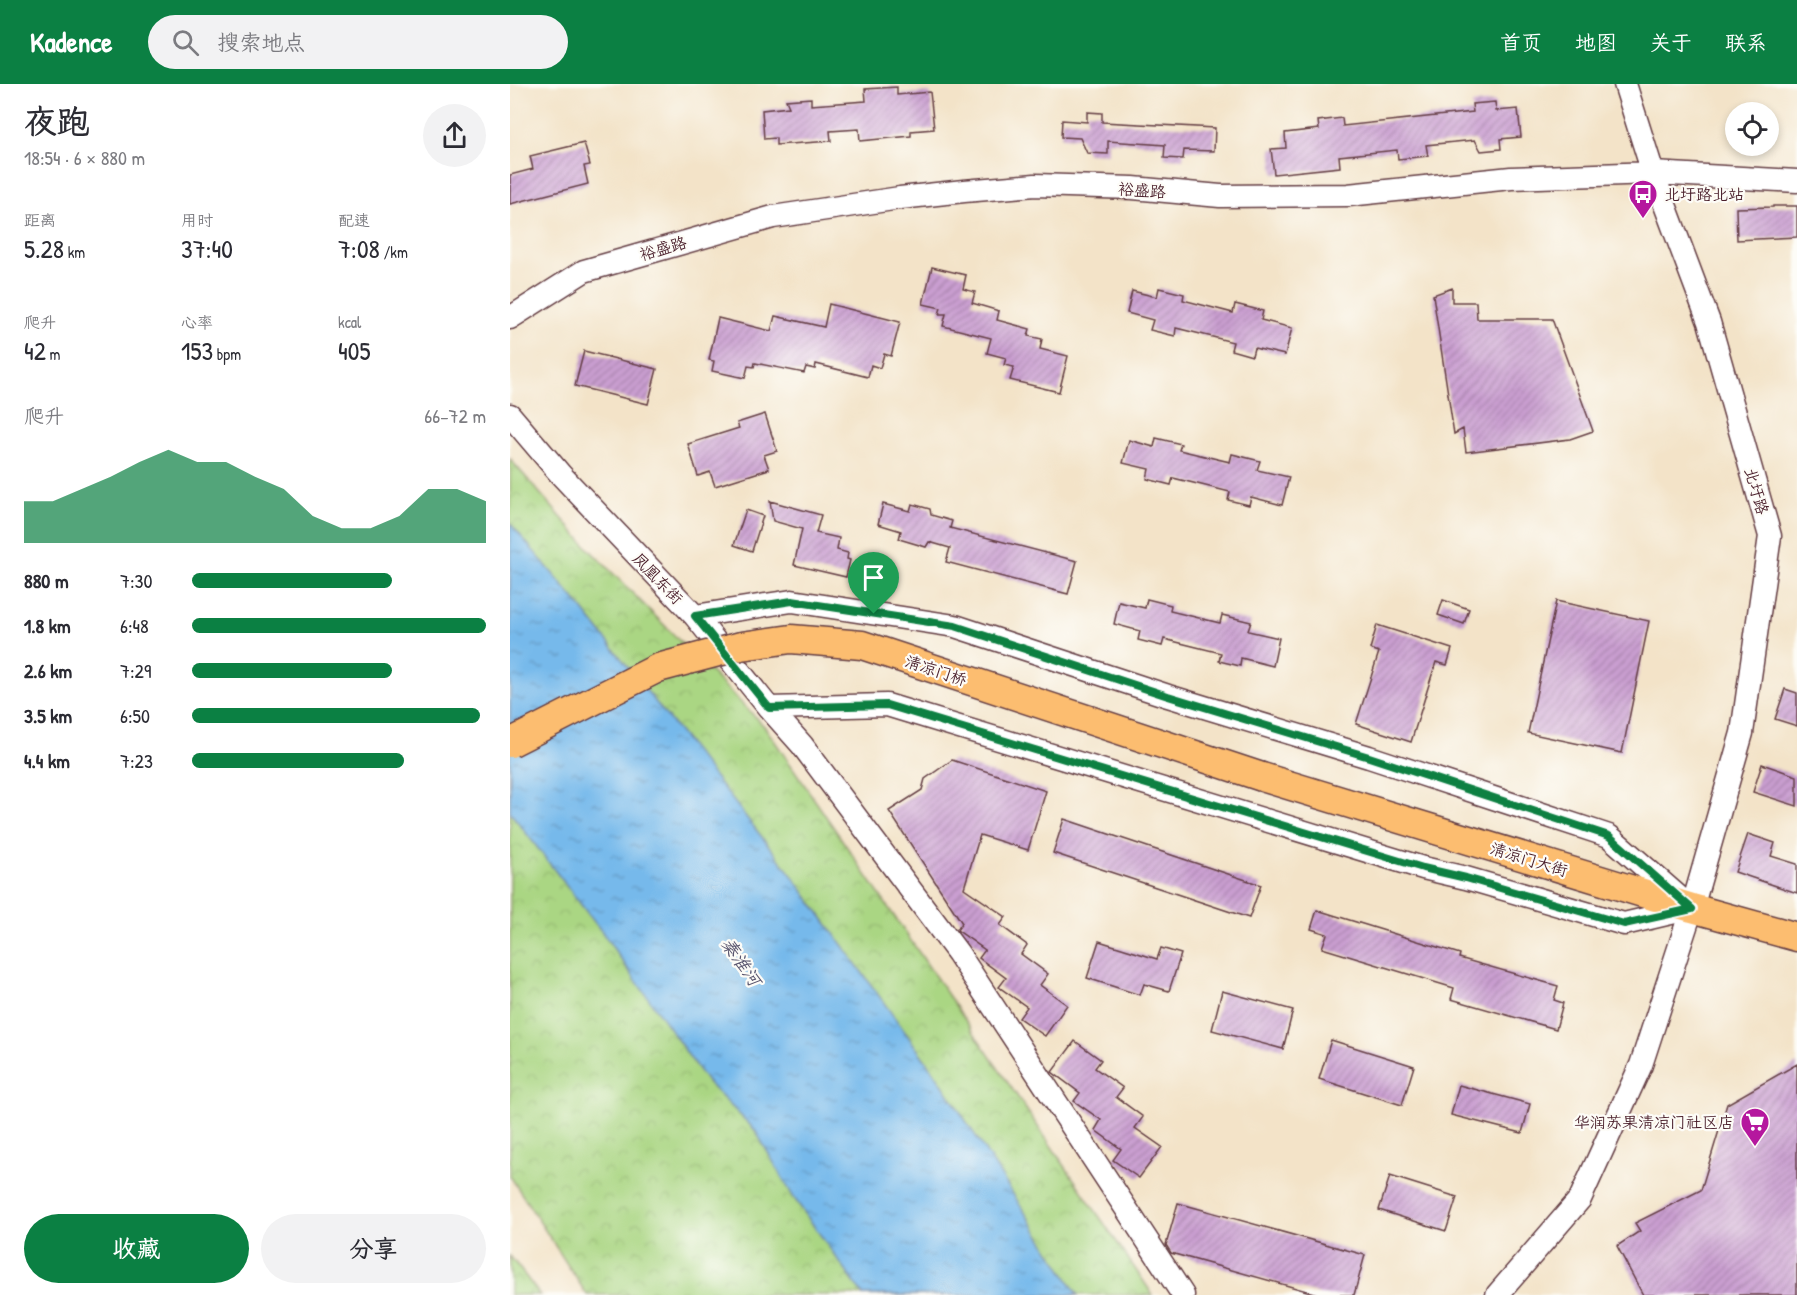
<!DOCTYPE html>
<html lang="zh">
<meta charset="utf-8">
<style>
:root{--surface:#fff;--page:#f2f2f3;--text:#2b2b33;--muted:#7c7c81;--accent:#0b8043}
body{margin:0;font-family:"Patrick Hand","LXGW WenKai TC",sans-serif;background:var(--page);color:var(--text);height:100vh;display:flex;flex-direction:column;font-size:22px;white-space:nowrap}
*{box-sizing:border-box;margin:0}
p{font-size:20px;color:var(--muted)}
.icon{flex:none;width:33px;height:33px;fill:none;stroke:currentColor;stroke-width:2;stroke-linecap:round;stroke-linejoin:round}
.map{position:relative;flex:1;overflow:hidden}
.drawer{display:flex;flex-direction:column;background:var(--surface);width:510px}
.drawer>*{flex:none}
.tools{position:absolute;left:1215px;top:18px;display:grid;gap:12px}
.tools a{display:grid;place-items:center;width:54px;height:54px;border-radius:50%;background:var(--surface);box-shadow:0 3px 9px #0003;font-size:30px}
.pin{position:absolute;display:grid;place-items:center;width:51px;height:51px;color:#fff;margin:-62px -26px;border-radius:50% 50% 50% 0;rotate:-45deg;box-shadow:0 0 6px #0007}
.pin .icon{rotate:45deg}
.round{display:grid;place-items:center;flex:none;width:63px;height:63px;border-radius:32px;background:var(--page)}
.overview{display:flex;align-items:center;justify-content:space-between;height:102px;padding:0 24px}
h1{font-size:33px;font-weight:600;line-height:45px}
.figures{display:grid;grid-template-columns:repeat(3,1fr);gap:9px;height:102px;padding:6px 24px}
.figures div{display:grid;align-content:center}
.figures b{font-size:26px;font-weight:600}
.figures small{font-size:16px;font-weight:400}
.figures p{font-size:16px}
.chart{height:168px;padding:12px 24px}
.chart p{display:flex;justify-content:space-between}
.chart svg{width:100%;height:108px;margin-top:6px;fill:var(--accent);opacity:.7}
.button{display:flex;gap:12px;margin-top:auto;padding:12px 24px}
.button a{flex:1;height:69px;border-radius:36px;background:var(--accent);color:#fff;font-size:24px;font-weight:600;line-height:69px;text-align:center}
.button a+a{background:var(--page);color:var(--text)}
ul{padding:0 24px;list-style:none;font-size:20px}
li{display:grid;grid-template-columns:96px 72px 1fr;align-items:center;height:45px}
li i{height:15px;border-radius:8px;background:var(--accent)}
header{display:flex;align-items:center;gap:36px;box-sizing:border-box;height:84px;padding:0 30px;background:var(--accent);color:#fff}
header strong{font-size:28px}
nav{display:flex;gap:33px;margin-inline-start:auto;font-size:21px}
.search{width:420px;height:54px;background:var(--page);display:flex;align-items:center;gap:15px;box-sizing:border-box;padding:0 21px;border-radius:33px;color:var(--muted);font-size:22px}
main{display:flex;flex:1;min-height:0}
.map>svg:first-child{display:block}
.park{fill:url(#park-crowns);stroke:#7a7a57;stroke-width:1.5}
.water{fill:url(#water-ripples);stroke:#606c8b;stroke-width:1.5}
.building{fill:url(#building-hatch)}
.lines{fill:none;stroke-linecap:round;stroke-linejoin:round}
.tertiary-casing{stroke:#633c43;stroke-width:25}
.primary-casing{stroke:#633c43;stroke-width:31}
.tertiary{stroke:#fff;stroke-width:22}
.primary{stroke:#fcbd6f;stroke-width:28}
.primary-bridge-casing{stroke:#633c43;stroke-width:31;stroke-linecap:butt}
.primary-bridge{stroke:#fcbd6f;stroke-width:28}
.route-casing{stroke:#fff;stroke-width:12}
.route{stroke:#0b8043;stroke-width:8}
.labels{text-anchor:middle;stroke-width:4.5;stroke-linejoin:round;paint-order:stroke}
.street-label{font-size:16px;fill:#4a1f2b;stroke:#fdfcf7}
.poi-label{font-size:16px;fill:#4a1f2b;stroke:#fdfcf7;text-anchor:start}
.water-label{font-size:18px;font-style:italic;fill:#59556e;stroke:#fdfcf7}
</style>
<header>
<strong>Kadence</strong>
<div class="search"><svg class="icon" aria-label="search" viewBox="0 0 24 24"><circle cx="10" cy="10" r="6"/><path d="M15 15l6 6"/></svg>搜索地点</div>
<nav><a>首页</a><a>地图</a><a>关于</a><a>联系</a></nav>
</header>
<main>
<section class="drawer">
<div class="overview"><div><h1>夜跑</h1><p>18:54 · 6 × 880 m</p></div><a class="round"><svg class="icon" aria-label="share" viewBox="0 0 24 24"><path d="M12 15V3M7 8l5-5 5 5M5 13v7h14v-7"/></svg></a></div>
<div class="figures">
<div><p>距离</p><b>5.28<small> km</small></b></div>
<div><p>用时</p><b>37:40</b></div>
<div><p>配速</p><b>7:08<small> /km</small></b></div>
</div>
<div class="figures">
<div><p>爬升</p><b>42<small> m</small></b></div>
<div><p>心率</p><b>153<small> bpm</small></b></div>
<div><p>kcal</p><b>405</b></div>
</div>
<div class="chart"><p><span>爬升</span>66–72 m</p>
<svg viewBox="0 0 160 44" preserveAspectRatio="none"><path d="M0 44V27L10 27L20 22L30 17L40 11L50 6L60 11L70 11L80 17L90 22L100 33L110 38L120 38L130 33L140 22L150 22L160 27V44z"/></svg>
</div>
<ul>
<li><b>880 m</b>7:30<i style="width:68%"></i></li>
<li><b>1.8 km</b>6:48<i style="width:100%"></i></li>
<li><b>2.6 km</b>7:29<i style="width:68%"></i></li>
<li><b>3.5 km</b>6:50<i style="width:98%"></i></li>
<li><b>4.4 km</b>7:23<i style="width:72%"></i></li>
</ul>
<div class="button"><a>收藏</a><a>分享</a></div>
</section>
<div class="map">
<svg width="1287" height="1211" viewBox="0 0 1287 1211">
<defs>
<pattern id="park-crowns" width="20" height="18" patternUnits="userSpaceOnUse" patternTransform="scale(1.5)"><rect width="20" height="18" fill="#aad683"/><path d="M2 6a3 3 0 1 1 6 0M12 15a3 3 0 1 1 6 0" fill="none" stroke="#94b771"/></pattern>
<pattern id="water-ripples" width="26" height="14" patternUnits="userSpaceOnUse" patternTransform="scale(1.5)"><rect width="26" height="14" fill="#76b9eb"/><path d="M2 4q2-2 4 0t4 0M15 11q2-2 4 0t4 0" fill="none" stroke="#6396bf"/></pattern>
<pattern id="building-hatch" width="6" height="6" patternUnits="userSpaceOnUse" patternTransform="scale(1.5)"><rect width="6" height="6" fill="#ca9fd1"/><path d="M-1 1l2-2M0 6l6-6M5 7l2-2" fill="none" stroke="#a681aa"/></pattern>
</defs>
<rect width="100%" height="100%" fill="#fdfcf7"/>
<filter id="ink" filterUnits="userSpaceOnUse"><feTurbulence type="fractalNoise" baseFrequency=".0167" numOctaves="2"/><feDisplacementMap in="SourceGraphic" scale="12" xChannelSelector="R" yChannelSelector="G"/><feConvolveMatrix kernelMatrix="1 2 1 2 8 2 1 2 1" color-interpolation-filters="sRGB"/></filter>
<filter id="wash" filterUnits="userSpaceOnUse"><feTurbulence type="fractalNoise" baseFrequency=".008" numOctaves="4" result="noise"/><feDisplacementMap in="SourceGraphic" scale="24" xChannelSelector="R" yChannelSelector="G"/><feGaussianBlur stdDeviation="1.35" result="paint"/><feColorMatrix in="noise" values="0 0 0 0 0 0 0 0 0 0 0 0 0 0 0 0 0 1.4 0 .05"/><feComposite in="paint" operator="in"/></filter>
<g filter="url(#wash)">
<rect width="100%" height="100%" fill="#f3e3c8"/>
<path class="park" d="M0,375l78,89 177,179 388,568h-566l-77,-119z
M0,1172l30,39h-30z"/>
<path class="water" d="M0,439l70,83 211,268 148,205 139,216h-215l-69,-97 -39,-68 -48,-48 -105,-150 -92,-120z"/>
<g id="blocks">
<path class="building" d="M387,3v8l33,-3 4,37 -23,2v5l-51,5 -1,-12 -29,2 1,10 -55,4v-7l-12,1 -2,-29 27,-3 -3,-7 25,-2v7l55,-4 -1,-12z
M985,18l1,9 22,-2 3,28 -21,2 1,10 -20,2 -6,-11 -49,5 2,11 -30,3 -1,-9 -58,6 1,11 -66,7 -3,-25 15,-1 -1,-15 34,-4 -1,-8 24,-3 1,8 130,-14 -1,-8z
M577,28l15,1v9l113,6 -1,23 -30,-1 -1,9 -19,-1 1,-13 -57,-4v13l-21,-1 -7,-15 -19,-1 1,-17 25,2z
M74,59l6,22 -6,1 4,18 -78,20v-29l23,-6 -3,-13z
M1263,122h24v31l-60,3 -1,-32 37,-1z
M422,183l34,8 -3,14 12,3 -3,11 27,8 -2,9 33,9 -2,7 14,3 -2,10 28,7 -9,36 -49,-12 4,-13 -10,-2 2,-7 -19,-5 4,-15 -48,-12 3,-12h-7l2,-6 -18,-4z
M649,204l25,6 -1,6 50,13 2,-9 28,7 -2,9 31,8 -7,27 -31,-7 -2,8 -21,-6 2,-8 -57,-14 -1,8 -25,-6 3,-10 -26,-7 5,-22 25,6z
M942,204v14h24l1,17h75l41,112 -23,8 -104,13 -3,-23 -9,5 -21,-139z
M319,220l71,18 -9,34 -7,-2 -4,14 -9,-3 -3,12 -52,-13 -1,5 -9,-2 -2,6 -49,-10 -1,4 -6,-1 -3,12 -33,-7 2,-10 -5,-1 9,-42 53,13 4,-15 49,11z
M74,267l73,18 -9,35 -73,-18z
M255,330l12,37 -13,4 5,14 -54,17 -5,-14 -12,4 -10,-32 51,-16 -2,-5z
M646,354l25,6 -2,6 51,12 2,-8 28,7 -3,9 32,7 -7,28 -31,-8 -2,8 -21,-5 2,-8 -57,-14 -2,7 -24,-6 2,-10 -26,-6 6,-23 25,7z
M260,417l51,14 -5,18 23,5 -2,12 11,3 -1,6 3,1 -4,17 -52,-12 8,-36 -29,-8z
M373,420l27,7 2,-7 18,5 1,6 21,6 -2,7 127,33 -9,33 -122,-32 4,-14 -21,-6 -3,5 -27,-8 2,-8 -23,-7z
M236,426l17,6 -11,35 -18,-6z
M637,515l24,6 -1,6 50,12 2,-8 29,7 -3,9 31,7 -6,28 -32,-8 -1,8 -21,-5 2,-8 -57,-14 -2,7 -24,-6 2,-9 -26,-7 5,-22 26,6z
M933,516l26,9 -5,15 -26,-9z
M1046,517l93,20 -27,132 -94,-20z
M867,541l75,24 -5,16 -11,-3 -25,80 -55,-18 23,-72 -9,-3z
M1275,605l12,4v33l-22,-7z
M442,676l94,31 -18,59 -48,-15 -16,53 42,29 -6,8 27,20 -6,9 27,20 -8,11 27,20 -22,31 -26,-18 8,-11 -28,-20 7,-9 -27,-20 6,-8 -28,-20 5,-7 -73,-112 33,-21 3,-11z
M1252,680l35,12v30l-44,-14z
M554,735l197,66 -12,33 -196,-65z
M1238,750l27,9 -4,13 26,8v29l-62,-21z
M807,826l143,44 -1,4 99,28 -4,14 9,3 -7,26 -105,-30 3,-11 -132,-40 5,-14 -16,-5z
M589,857l58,18 4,-11 20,6 -12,37 -25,-7 -4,11 -53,-17z
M712,907l71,19 -10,39 -71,-19z
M821,956l83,26 -12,39 -83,-26z
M565,957l26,19 -6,8 28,20 -7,9 27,20 -8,11 27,19 -23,31 -26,-18 8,-11 -26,-19 6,-10 -27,-19 6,-8 -28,-21z
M1287,980v231h-154l-26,-49 23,-15 -5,-8 66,-33 26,-86z
M949,1001l71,19 -8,29 -71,-18z
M880,1092l67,21 -11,34 -67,-21z
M668,1119l187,52 -11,40h-33l-150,-42 -5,-8z"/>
</g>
</g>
<g filter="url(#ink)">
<use href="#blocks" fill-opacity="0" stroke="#633c43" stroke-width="1.5"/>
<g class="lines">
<g class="tertiary-casing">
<path id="tertiary" d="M0,234l74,-47 189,-54 127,-19 64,-7 71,-6 98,3 87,8 128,-1 163,-17 142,-5 144,8
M0,331l51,60 134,141 74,92 33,37 156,208 225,342
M185,532l97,-15 163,25 213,70 201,61 240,79 80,70
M259,624l118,-3 536,163 43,10 158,46 68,-16
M987,1211l83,-96 61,-134 51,-157 50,-175 28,-197 -61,-214 -56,-149 -28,-89"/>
</g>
<g class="primary-casing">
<path id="primary" d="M752,693l430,131 105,29"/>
</g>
<use href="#tertiary" class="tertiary"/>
<use href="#primary" class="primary"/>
<g class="primary-bridge-casing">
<path id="primary-bridge" d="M0,659l148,-75 83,-22 50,-7 71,6 400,132"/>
</g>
<use href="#primary-bridge" class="primary-bridge"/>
</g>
</g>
<g class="lines" filter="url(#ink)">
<g class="route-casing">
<path id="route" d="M282,517l163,25 213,70 201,61 240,79 83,73 -68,15 -158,-46 -43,-10 -536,-163 -118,3 -74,-92z"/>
</g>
<use href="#route" class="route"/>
</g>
<defs>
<g id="bus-pin" transform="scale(1.5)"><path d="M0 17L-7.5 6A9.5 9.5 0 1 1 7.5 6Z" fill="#b5179e" stroke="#fdfcf7"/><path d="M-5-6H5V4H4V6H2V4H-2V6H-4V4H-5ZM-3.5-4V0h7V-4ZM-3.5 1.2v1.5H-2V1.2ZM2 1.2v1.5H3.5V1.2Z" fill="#fff"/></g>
<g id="supermarket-pin" transform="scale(1.5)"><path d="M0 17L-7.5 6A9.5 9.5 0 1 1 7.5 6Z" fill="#b5179e" stroke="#fdfcf7"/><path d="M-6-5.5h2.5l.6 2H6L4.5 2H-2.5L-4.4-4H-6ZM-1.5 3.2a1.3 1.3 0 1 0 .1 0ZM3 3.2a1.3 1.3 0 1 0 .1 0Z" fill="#fff"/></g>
</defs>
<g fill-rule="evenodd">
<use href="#bus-pin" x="1133" y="110"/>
<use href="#supermarket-pin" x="1245" y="1038"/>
</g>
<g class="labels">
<g class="street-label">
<text transform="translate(632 106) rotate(4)" y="6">裕盛路</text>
<text transform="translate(153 164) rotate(-16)" y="6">裕盛路</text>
<text transform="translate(1247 407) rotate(74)" y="6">北圩路</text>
<text transform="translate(148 494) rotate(46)" y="6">凤凰东街</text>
<text transform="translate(426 586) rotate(18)" y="6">清凉门桥</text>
<text transform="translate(1019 775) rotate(17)" y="6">清凉门大街</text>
</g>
<g class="poi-label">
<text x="1154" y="116">北圩路北站</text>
<text x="1224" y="1044" text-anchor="end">华润苏果清凉门社区店</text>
</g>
<g class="water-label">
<text transform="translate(231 878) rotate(55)" y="6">秦淮河</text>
</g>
</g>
</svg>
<div class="tools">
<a><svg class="icon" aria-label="locate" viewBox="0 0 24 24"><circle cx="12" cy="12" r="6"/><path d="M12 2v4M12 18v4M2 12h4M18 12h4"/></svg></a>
</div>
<div class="pin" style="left:364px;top:530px;background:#1e9e55"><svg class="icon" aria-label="arrive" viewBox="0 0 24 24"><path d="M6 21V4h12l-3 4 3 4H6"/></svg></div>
</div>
</main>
